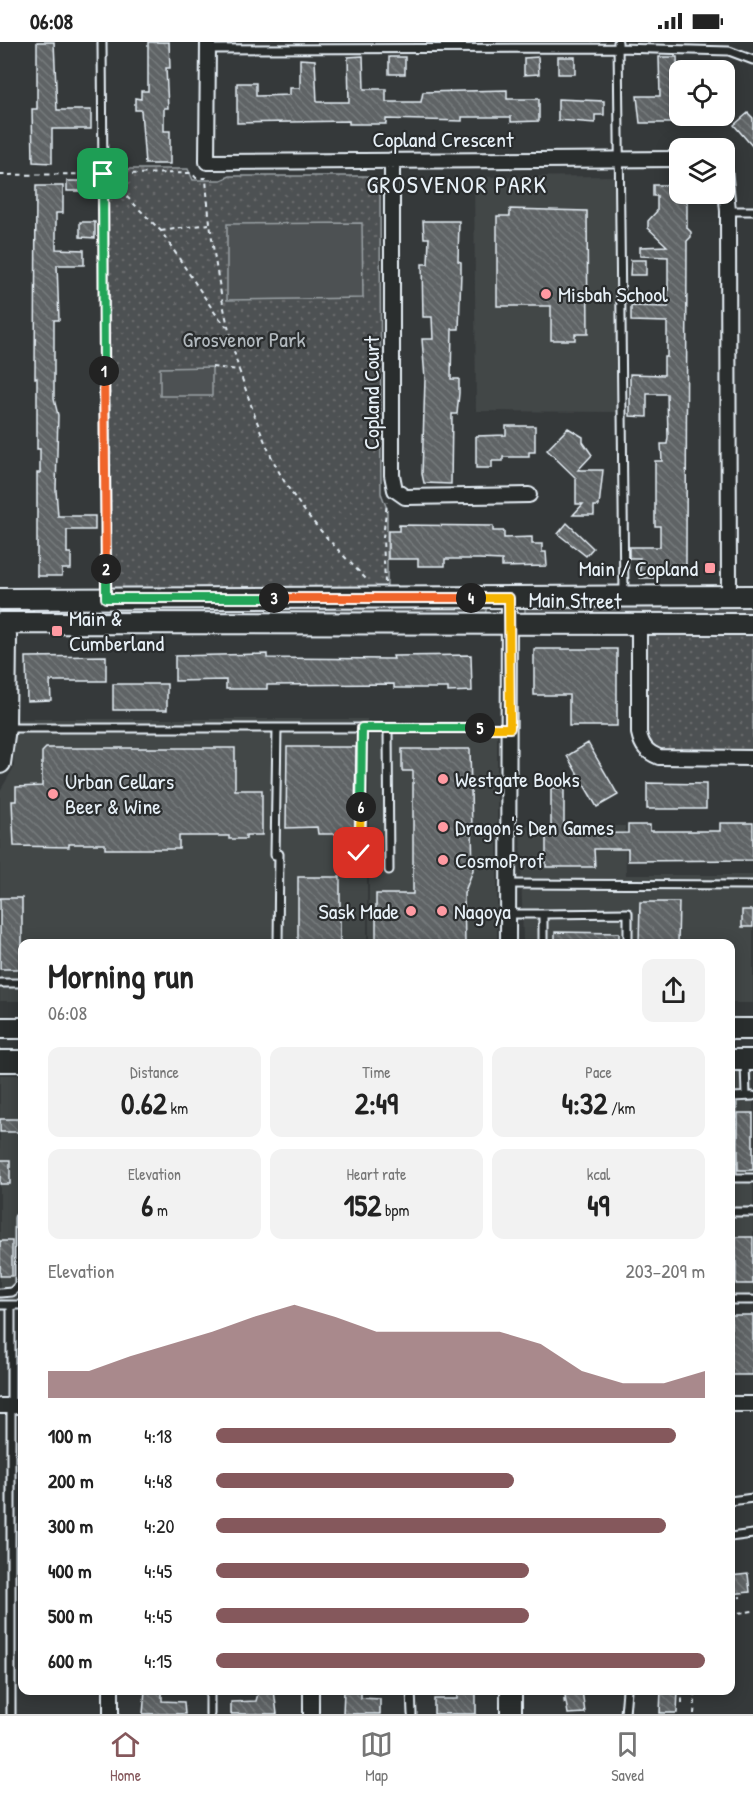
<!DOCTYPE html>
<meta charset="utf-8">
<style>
:root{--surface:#fff;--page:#f2f2f2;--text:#222;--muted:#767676;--line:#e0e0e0;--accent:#85585c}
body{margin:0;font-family:"Patrick Hand",sans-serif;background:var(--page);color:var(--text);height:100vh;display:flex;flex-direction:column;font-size:22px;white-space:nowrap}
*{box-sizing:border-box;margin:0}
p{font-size:20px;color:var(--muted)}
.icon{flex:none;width:33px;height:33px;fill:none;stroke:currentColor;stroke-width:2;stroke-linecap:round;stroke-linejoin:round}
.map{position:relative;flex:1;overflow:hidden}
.sheet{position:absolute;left:18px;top:897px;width:717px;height:756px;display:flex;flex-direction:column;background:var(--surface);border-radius:12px;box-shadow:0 3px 15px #0003}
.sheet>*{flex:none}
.buttons{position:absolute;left:669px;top:18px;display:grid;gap:12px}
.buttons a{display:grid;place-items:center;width:66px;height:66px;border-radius:12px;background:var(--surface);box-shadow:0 3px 15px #0003;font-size:30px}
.pin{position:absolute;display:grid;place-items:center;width:51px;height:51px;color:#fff;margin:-26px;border-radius:12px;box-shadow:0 3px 9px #0006}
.km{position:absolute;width:30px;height:30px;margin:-15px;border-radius:50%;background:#222;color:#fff;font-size:16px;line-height:30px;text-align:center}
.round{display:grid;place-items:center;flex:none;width:63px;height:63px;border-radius:12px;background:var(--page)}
.headline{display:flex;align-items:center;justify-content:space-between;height:102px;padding:0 30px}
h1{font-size:33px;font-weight:700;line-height:45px}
.metrics{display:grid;grid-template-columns:repeat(3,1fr);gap:9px;height:102px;padding:6px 30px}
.metrics div{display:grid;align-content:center;border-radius:12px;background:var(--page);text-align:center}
.metrics b{font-size:30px;font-weight:700}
.metrics small{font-size:16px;font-weight:400}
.metrics p{font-size:16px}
.chart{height:168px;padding:12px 30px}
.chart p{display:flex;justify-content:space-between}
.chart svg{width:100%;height:108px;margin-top:6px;fill:var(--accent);opacity:.7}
ul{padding:0 30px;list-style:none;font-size:20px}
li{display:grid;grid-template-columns:96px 72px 1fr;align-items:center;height:45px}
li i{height:15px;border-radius:8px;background:var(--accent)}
.status{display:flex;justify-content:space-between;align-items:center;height:42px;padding:0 30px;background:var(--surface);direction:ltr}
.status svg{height:16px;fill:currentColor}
.tab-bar{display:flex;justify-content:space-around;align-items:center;height:84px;border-top:2px solid var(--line);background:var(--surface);font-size:16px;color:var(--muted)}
.tab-bar a{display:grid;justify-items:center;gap:3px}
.tab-bar .on{color:var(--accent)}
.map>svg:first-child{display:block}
.built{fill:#424647}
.grass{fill:url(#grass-tufts);stroke:#9aa1a5;stroke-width:1.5}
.park{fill:url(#park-dots);stroke:#9aa1a5;stroke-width:1.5}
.pitch{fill:#4d5152;stroke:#9aa1a5;stroke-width:1.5}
.building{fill:url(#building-back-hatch);stroke:#e8f1f8;stroke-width:1.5}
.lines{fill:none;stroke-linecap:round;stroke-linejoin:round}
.lane-casing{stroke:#e8f1f8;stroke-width:11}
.street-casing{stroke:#e8f1f8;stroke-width:18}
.secondary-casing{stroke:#e8f1f8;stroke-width:24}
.path{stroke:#e8f1f8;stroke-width:2;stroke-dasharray:4.5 4.5;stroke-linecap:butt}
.lane{stroke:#2a2d2e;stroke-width:7}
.street{stroke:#2a2d2e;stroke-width:14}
.secondary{stroke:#2a2d2e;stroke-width:20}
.split-1-casing{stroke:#fff;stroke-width:12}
.split-2-casing{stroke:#fff;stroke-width:12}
.split-3-casing{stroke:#fff;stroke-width:12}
.split-4-casing{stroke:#fff;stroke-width:12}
.split-5-casing{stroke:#fff;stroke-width:12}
.split-6-casing{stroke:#fff;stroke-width:12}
.split-7-casing{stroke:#fff;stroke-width:12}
.split-1{stroke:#22a559;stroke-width:8}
.split-2{stroke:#f0652b;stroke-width:8}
.split-3{stroke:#22a559;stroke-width:8}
.split-4{stroke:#f0652b;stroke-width:8}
.split-5{stroke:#f5b400;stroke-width:8}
.split-6{stroke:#22a559;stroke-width:8}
.split-7{stroke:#f5b400;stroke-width:8}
.poi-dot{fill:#ff9aa2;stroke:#2a2d2e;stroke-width:2}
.labels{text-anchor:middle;stroke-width:4.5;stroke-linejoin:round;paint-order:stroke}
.street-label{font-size:22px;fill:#e8f1f8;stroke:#2a2d2e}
.poi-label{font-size:22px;fill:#e8f1f8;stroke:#2a2d2e;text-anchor:start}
.park-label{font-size:22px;fill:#b2b9be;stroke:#2a2d2e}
.neighbourhood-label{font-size:24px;letter-spacing:1.5px;fill:#e8f1f8;stroke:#2a2d2e}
</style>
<div class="status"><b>06:08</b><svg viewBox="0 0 49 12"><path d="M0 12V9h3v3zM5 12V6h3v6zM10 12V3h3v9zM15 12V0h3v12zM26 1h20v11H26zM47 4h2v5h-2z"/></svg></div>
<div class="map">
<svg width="753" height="1672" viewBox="0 0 753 1672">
<defs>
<pattern id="grass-tufts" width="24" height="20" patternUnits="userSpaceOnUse" patternTransform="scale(1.5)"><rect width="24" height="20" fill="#4d5152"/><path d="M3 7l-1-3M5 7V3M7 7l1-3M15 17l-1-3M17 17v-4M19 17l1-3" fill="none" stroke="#676a6c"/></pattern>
<pattern id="park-dots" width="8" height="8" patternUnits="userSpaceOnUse" patternTransform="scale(1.5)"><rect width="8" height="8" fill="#4d5152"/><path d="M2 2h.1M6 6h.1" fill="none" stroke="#676a6c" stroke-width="1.8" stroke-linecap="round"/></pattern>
<pattern id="building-back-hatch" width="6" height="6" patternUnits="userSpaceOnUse" patternTransform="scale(1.5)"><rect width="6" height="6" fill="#5f6365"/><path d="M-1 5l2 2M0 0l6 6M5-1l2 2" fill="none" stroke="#767a7c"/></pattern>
</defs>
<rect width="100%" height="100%" fill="#35393a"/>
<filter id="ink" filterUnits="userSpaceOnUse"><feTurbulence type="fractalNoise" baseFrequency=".0167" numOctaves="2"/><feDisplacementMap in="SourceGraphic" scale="12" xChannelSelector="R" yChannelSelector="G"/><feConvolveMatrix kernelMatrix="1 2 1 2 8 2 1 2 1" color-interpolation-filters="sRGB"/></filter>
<g filter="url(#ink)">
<path class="built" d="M617,134v236l-141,-1 -2,-234z
M14,677h353v224l-345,1v57h-22v-210l14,-24z
M369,690h128v211l-128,1z
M520,783l105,1 1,49h127v128h-22l-1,-59 -207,-1z
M730,1018h23v240h-22z
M0,1033h22v226h-22z"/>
<path class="grass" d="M753,562v11l-228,-1v-8z
M487,564l-2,9h-466l1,-8z"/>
<path class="park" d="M107,127h81l5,11h28l9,-4h137l13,8 1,309 6,16v79l-278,1z
M753,582v134l-94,-1 -18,-14 -2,-118z"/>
<path class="pitch" d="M362,181l1,75 -136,2v-76z
M212,325v29h-52v-28z"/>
<path class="building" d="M37,0h17l3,68h34v19h-39v34l-19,-1 -1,-53h5z
M148,0h21l1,26h-4l2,40h-4v23h6v33h-25l-4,-54h-6v-12l6,1v-8h7z
M363,14l1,33h22v13h35l2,-10 84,-2v9h32v22l-28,1v-5h-49v4l-76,-2v5h-37v-3l-112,2v-40h19v13l34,-1v-7h10v-29l15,1 2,42h32l-1,-45z
M389,15h16v17h-16z
M538,15l1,17 -15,1v-17z
M558,15h17v17h-17z
M659,15h18l3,66h-40l-3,-27h23z
M558,57l46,2v14h-9v8l-37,-3z
M748,71l5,5v29l-19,-22z
M67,139h15v10h-15z
M653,143h19v9h15v34l4,4v5l-4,4 -1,323 -2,2h-29l-1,12h-14v-20h-11v-11h31v-21h-5v-65h7l-1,-17h6l1,-7 -1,-43h-20v23l-17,-1v-42l34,1v-18h3v-35l-36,-1v-15l37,1v-50l-28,-1v-9l27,-1 -19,-18v-7l9,-10v-15h-4z
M36,144h27v27h-7v36l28,1v15h-27l2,55h-5v79l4,16 -2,75 2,26h37v14h-28v23h4v16h-9v7h-25v-103h3v-24h-3v-71h-2z
M510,167l77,2 1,123h-13v6h-24v-34h-54v-90h13z
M423,179h36l-1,40 3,1v10l-2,57h-7l-1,50h8v14l-2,21h-5l-1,70 -27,-1 -2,-9 3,-95 -3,-40h11l-1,-22h-9l-1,-53h6l1,-26h-5z
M80,180h15v16l-15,-1z
M631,218h15v15h-16z
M506,384h29v26h-6v5h-26v4h-11v7h-16v-32l30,-1z
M568,386l15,9v5l9,13 -14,15h25l-4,36h-5v9h-21l10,-11h-7v-26l-29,-28z
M567,481l26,25 -7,8 -28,-22z
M399,483l94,1v5h11v7l28,-1v7h10v8h4l1,14 -45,1v-7l-23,-1h-34v7h-27v-7h-30v-28h11z
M534,607h83v77h-48v-31h-35z
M267,612v4l127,1 -1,-3 78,-1 1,36 -24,1v-4h-54v-4l-127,1v4h-41v-9l-51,1v-25z
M106,614v25h-56l1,19 -24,1 -1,-44z
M113,642h54v26h-54z
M588,701l30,52 -21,12 -30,-51z
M287,705h69l-1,87h-37l-1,-7 -31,1z
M46,706h189v42h27v45h-16v4h-17v-3h-50v13h-74v-5h-36v3l-55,-1 -2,-45h4v-14l26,-1v-34z
M402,707h68l3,121 -9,24 1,50h-89v-50h37v-123h-11z
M647,741l59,1v25h-59z
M551,746h13v46l64,-1v-8h22v6h70v-8h33v37l-125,1v-12h-34l1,18h-49v-33h5z
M298,835h42v67h-42z
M0,856h22v71h-22z
M640,860h39l-1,42h-39z
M742,868h11v17h-11z
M555,890l64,1v11h-64z
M738,1071h15v57h-15z
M0,1077h22v13h-22z
M0,1118h10v24h-10z
M736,1195h17v47h-17z
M0,1199h12v35h-12z
M731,1273h22v60h-21z
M748,1532l2,18 -20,2v-18z
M145,1648h17v11l22,1 1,12h-42z
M259,1648h15l3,24h-46v-12l25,-1z
M344,1648h17v8l19,1v15h-37z
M457,1648h19v24h-42v-15h23z
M564,1648h18l3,23 -17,1z
M661,1648h17l-1,23h-17z"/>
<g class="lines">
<g class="lane-casing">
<path id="lane" d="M102,0l4,554
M618,0l6,552
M208,7l410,-1 111,3 24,9
M728,169h25
M6,686h504
M277,686l-2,127 4,-1 -1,90
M388,686l1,142
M359,811l2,-23 1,-102
M508,842l245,1
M508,872h35
M543,902v-30l85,-1v31
M0,941h22
M745,1021l1,33
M753,1054l-21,1v81h21
M730,1170h23
M0,1251l12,-1 7,-7v-67
M730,1258h23
M0,1263h22
M11,1263v409
M730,1459l23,-3
M730,1495l23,-3
M411,1648l1,24
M210,1672v-24
M625,1672l2,-24"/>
</g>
<g class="street-casing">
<path id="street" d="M208,0l-1,120 473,-3
M392,118v315l3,15 10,7 124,-2
M724,126l4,43 1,386
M639,583v108c3,14 8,19 20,24l94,1
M508,902l1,-346
M730,1362h23
M0,1364h22
M111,1672v-24
M311,1672v-24"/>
</g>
<g class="secondary-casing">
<path id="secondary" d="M0,557l753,-3
M0,581l753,1
M0,583l6,11 -1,92 -5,35
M0,986h22
M730,987h23
M730,1018h23
M0,1019h22
M511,1648v24"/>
</g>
<path class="path" d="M114,132l78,-1 4,5h10c4,65 16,130 33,192
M0,133l93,-1
M114,142l47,47 54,82 12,14
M161,189l48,-7
M212,325l27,3c14,40 27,83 50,119 22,34 50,62 78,91
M385,541l-2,-45 4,-36
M730,1556l11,-1
M730,1572l23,-3
M563,1648l2,16
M527,1649h36
M682,1661v-13
M694,1672l2,-24"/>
<use href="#lane" class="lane"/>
<use href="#street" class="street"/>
<use href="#secondary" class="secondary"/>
</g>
</g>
<g class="lines" filter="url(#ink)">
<g class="split-1-casing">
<path id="split-1" d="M103,132l1,197"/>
</g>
<g class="split-2-casing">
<path id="split-2" d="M104,329l2,198"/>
</g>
<g class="split-3-casing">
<path id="split-3" d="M106,527v29h168"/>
</g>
<g class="split-4-casing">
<path id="split-4" d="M274,556h197"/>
</g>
<g class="split-5-casing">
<path id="split-5" d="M471,556h38l1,130h-30"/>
</g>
<g class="split-6-casing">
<path id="split-6" d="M361,765l1,-79h118"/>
</g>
<g class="split-7-casing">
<path id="split-7" d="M359,811l2,-46"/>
</g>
<use href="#split-1" class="split-1"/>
<use href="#split-2" class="split-2"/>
<use href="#split-3" class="split-3"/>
<use href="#split-4" class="split-4"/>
<use href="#split-5" class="split-5"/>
<use href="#split-6" class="split-6"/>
<use href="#split-7" class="split-7"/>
</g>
<g class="poi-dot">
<circle cx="546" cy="252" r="6"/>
<rect x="704" y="520" width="12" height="12" rx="3"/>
<rect x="51" y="583" width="12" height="12" rx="3"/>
<circle cx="443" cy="737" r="6"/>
<circle cx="53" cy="752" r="6"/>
<circle cx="443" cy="785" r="6"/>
<circle cx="443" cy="818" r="6"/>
<circle cx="411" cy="869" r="6"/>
<circle cx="442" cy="869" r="6"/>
</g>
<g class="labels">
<g class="street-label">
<text x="443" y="105">Copland Crescent</text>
<text transform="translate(371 351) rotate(-90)" y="8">Copland Court</text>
<text transform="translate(575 558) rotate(1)" y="8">Main Street</text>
</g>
<g class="poi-label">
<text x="558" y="260">Misbah School</text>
<text x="698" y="534" text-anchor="end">Main / Copland</text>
<text x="69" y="584">Main &amp;<tspan x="69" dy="25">Cumberland</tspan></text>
<text x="455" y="745">Westgate Books</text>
<text x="65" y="747">Urban Cellars<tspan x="65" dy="25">Beer &amp; Wine</tspan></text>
<text x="455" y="793">Dragon's Den Games</text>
<text x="455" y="826">CosmoProf</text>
<text x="399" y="877" text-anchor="end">Sask Made</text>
<text x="454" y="877">Nagoya</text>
</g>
<g class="park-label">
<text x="244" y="305">Grosvenor Park</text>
</g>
<g class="neighbourhood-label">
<text x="457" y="151">GROSVENOR PARK</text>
</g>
</g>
</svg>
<div class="buttons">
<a><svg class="icon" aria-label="locate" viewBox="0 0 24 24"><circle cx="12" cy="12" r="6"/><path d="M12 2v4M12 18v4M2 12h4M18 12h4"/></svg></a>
<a><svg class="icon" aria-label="layers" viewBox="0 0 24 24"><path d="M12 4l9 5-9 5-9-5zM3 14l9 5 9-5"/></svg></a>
</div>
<div class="pin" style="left:103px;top:132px;background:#1e9e55"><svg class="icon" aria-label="arrive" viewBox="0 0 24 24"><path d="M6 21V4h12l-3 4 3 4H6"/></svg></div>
<div class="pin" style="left:359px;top:811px;background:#d93025"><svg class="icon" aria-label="check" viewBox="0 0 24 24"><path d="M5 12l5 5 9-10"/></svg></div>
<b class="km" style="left:104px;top:329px">1</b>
<b class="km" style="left:106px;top:527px">2</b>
<b class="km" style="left:274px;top:556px">3</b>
<b class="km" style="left:471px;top:556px">4</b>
<b class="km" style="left:480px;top:686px">5</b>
<b class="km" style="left:361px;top:765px">6</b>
<section class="sheet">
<div class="headline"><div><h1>Morning run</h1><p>06:08</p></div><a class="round"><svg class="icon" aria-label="share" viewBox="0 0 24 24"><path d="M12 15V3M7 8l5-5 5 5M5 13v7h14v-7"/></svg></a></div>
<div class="metrics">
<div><p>Distance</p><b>0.62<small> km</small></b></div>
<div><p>Time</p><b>2:49</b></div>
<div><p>Pace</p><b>4:32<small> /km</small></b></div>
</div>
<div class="metrics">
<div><p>Elevation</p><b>6<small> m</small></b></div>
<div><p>Heart rate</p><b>152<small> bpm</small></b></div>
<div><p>kcal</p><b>49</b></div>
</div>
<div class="chart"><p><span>Elevation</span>203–209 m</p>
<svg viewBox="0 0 160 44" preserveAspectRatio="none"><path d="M0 44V33L10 33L20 27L30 22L40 17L50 11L60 6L70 11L80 17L90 17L100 17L110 17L120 22L130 33L140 38L150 38L160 33V44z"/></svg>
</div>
<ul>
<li><b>100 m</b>4:18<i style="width:94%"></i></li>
<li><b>200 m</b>4:48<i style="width:61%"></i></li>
<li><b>300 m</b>4:20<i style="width:92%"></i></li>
<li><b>400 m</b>4:45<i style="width:64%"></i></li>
<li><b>500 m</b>4:45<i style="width:64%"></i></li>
<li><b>600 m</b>4:15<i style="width:100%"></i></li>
</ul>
</section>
</div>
<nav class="tab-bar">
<a class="on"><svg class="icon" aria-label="home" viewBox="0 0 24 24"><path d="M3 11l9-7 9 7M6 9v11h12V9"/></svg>Home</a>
<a><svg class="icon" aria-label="map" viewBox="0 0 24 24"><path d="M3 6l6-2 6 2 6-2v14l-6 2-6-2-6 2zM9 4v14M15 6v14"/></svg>Map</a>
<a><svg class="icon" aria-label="saved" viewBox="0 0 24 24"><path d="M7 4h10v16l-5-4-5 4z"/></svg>Saved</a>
</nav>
